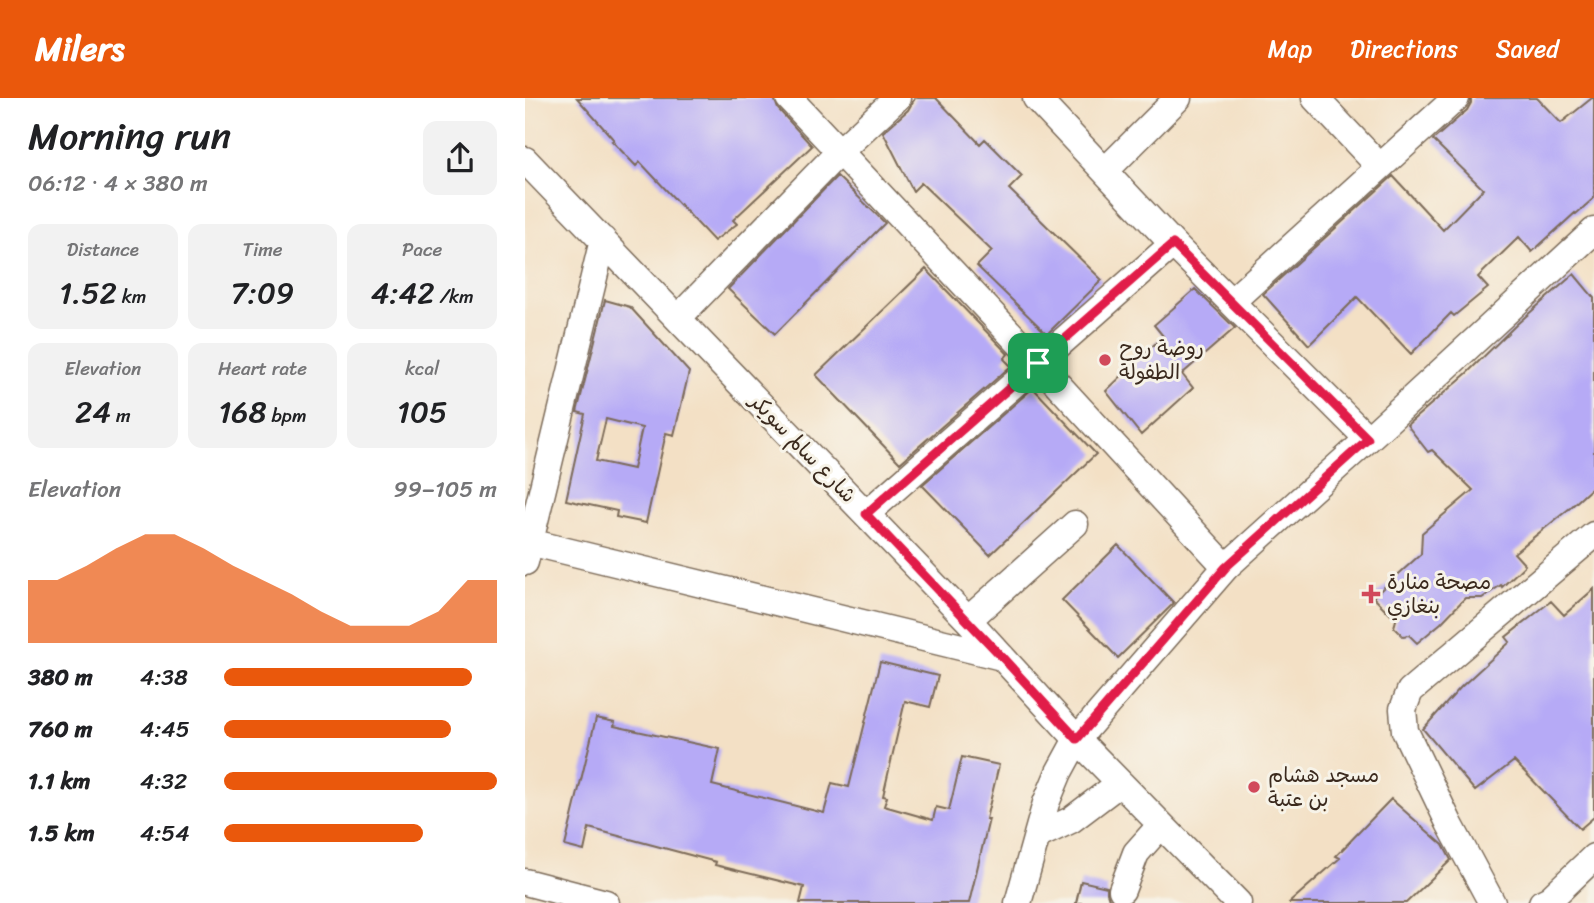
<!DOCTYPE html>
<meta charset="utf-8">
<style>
:root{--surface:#fff;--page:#f2f2f2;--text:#202124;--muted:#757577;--accent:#ea580c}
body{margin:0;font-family:Sriracha,"Playpen Sans Arabic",sans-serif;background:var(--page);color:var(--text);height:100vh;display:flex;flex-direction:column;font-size:26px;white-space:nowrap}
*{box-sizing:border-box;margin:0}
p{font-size:23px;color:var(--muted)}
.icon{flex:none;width:38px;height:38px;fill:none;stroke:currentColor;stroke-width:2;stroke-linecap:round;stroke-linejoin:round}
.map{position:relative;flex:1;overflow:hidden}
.details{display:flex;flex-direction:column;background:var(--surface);width:525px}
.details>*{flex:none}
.pin{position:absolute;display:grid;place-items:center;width:60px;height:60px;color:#fff;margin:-30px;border-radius:14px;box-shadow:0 4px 10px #0006}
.round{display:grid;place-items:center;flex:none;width:74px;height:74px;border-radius:14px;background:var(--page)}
.overview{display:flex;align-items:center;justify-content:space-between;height:119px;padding:0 28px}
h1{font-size:38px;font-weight:600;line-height:52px}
.stats{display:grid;grid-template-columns:repeat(3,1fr);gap:10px;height:119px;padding:7px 28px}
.stats div{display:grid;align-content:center;border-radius:14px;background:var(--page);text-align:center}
.stats b{font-size:30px;font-weight:600}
.stats small{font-size:19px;font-weight:400}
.stats p{font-size:19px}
.chart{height:196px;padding:14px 28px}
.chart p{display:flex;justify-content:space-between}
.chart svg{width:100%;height:126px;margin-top:7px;fill:var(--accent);opacity:.7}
ul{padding:0 28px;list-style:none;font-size:23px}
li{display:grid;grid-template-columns:112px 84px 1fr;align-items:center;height:52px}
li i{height:18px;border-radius:9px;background:var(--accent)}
header{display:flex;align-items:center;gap:42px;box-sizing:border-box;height:98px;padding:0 35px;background:var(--accent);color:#fff}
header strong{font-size:33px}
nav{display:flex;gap:38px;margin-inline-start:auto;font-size:24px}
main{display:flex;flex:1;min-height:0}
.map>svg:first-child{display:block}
.building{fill:#b6aaf6;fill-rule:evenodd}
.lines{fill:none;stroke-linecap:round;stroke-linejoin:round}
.minor-casing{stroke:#7b6a58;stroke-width:29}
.minor{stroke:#fff;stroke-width:26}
.route-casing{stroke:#fff;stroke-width:14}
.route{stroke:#e11d48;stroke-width:9}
.poi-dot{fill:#d1495b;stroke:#f7f3e8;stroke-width:2.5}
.labels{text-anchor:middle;stroke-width:6;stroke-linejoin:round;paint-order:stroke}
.poi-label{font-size:21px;fill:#3b2a1e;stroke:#f7f3e8;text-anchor:start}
.street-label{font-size:21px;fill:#3b2a1e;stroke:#f7f3e8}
</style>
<header>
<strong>Milers</strong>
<nav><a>Map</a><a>Directions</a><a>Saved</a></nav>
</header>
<main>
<section class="details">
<div class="overview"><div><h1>Morning run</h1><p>06:12 · 4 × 380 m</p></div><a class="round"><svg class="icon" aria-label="share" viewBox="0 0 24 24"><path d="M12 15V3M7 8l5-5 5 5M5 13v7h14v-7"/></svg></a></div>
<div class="stats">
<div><p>Distance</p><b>1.52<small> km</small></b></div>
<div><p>Time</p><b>7:09</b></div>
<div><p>Pace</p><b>4:42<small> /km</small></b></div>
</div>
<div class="stats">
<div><p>Elevation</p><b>24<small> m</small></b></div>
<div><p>Heart rate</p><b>168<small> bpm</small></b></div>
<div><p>kcal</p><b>105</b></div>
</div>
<div class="chart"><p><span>Elevation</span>99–105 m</p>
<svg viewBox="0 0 160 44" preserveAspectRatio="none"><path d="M0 44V22L10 22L20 17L30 11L40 6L50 6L60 11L70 17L80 22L90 27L100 33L110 38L120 38L130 38L140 33L150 22L160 22V44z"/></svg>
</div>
<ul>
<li><b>380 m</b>4:38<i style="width:91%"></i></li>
<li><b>760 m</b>4:45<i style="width:83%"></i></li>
<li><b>1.1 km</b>4:32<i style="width:100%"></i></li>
<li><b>1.5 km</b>4:54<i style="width:73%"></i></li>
</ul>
</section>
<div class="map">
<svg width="1069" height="805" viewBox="0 0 1069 805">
<rect width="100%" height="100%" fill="#f7f3e8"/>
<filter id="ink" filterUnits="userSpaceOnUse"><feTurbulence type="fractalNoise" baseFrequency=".0143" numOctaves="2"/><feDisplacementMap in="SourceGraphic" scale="14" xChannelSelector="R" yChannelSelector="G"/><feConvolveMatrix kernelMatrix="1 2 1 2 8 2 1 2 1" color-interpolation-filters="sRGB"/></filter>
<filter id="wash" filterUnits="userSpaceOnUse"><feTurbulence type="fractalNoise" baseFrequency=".00686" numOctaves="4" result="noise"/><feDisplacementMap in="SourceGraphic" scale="28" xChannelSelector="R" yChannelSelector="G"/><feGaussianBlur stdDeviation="1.57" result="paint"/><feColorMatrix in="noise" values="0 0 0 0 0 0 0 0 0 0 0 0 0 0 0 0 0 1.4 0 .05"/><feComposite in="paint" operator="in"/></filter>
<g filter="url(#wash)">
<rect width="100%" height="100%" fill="#f3e0c5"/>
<g id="blocks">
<path class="building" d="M52,0h197l4,11 34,37 -79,74 4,4 -23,17 -74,-79 -4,4 -24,-25 2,-1z
M390,0h21l44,46 5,-5 37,37 -13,13 93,91 -55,54 -70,-68 15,-15 -71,-68 -8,8 -30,-59 25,-22z
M946,0h66l24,25 31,-25h2v100l-18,16 -1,-1 -43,39 -13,-15 -41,40 10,11 -34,28 -3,-3 -40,41 -54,-57 -48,48 -46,-51 130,-118 50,54 40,-41 -50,-49 34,-30 4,-7z
M312,78l48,47 -110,111 -47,-45z
M401,171l82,85 -4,5 7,7 -111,97 -84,-88z
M1049,176l20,24v188l-24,22 -56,45 11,12 -23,22 -1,-2 -19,13h-17l-24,25 -24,20 -8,-8 -6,1 -9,-9 2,-7 -23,-23 48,-43 1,-21 51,-43 -41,-40 -4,2 -21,-27 60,-52 50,-49z
M670,191l40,39 -53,46 11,14 -52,47 -35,-44 57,-55 -9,-11z
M80,202l25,7 59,65 -15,63 -8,-2 -20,90 -30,-6 1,-6 -51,-11 19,-86 -8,-2zM81,321l36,9 -9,41 -37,-8z
M508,290l63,66 -106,101 -68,-70z
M593,447l56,58 -56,55 -56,-58z
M1069,491v228l-14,12 -66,-68 -39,30 -52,-62 38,-42 49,-45 -4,-5 45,-36 13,14z
M355,564l58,14 -8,31 -25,-6 -22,95 4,1 -3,9 49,14 3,-13 13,3 13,-53 37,8 -13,54h3l-20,84h-169l4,-16 -89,-22 1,-3 -127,-34 -5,23 -19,-5 31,-128 19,4 -1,4 106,23 -8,36 112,28 8,-30 17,4z
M866,701l52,46 8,15 -45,43h-117l51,-45 -4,-2z
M556,783l26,6v6l2,6 5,4h-38z"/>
</g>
</g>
<g filter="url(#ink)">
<use href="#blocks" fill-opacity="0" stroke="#7b6a58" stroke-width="2"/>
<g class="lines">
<g class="minor-casing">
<path id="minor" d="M264,0l249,265 -172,151
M511,0l137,146
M790,0l65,69
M0,62l443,460 109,119 161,164
M580,73l73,-73
M706,204l225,-204
M153,220l162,-167 57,-53
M0,443l477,116
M0,464l78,-322
M701,469l-188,-204 135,-119 195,195
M443,522l107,-96
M512,738l34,-16 49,-37
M0,784l81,21
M597,792l14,-37 25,-28
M493,805l28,-100 13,-31 18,-33 149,-172 142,-128 226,-208
M967,805l-43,-80 -44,-92 -2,-22 7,-18 184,-156
M1017,805l8,-4 44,-42"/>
</g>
<use href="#minor" class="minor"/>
</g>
</g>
<g class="lines" filter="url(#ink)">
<g class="route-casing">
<path id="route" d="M648,146l195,195 -142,128 -149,172 -75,-82 -136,-143z"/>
</g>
<use href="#route" class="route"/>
</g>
<g class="poi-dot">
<circle cx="580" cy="262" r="7"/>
<path d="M842.5 485.5h7v7h7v7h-7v7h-7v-7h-7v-7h7z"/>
<circle cx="729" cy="689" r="7"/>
</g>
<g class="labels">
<g class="poi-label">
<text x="594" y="257">روضة روح<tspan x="594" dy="24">الطفولة</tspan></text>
<text x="862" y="491">مصحة منارة<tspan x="862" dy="24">بنغازي</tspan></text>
<text x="743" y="684">مسجد هشام<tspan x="743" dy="24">بن عتبة</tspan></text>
</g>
<g class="street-label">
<text transform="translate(278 350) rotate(46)" y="7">شارع سالم سويكر</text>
</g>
</g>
</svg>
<div class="pin" style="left:513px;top:265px;background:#1e9e55"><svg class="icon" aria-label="arrive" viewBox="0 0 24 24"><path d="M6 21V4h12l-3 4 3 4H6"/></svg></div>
</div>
</main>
